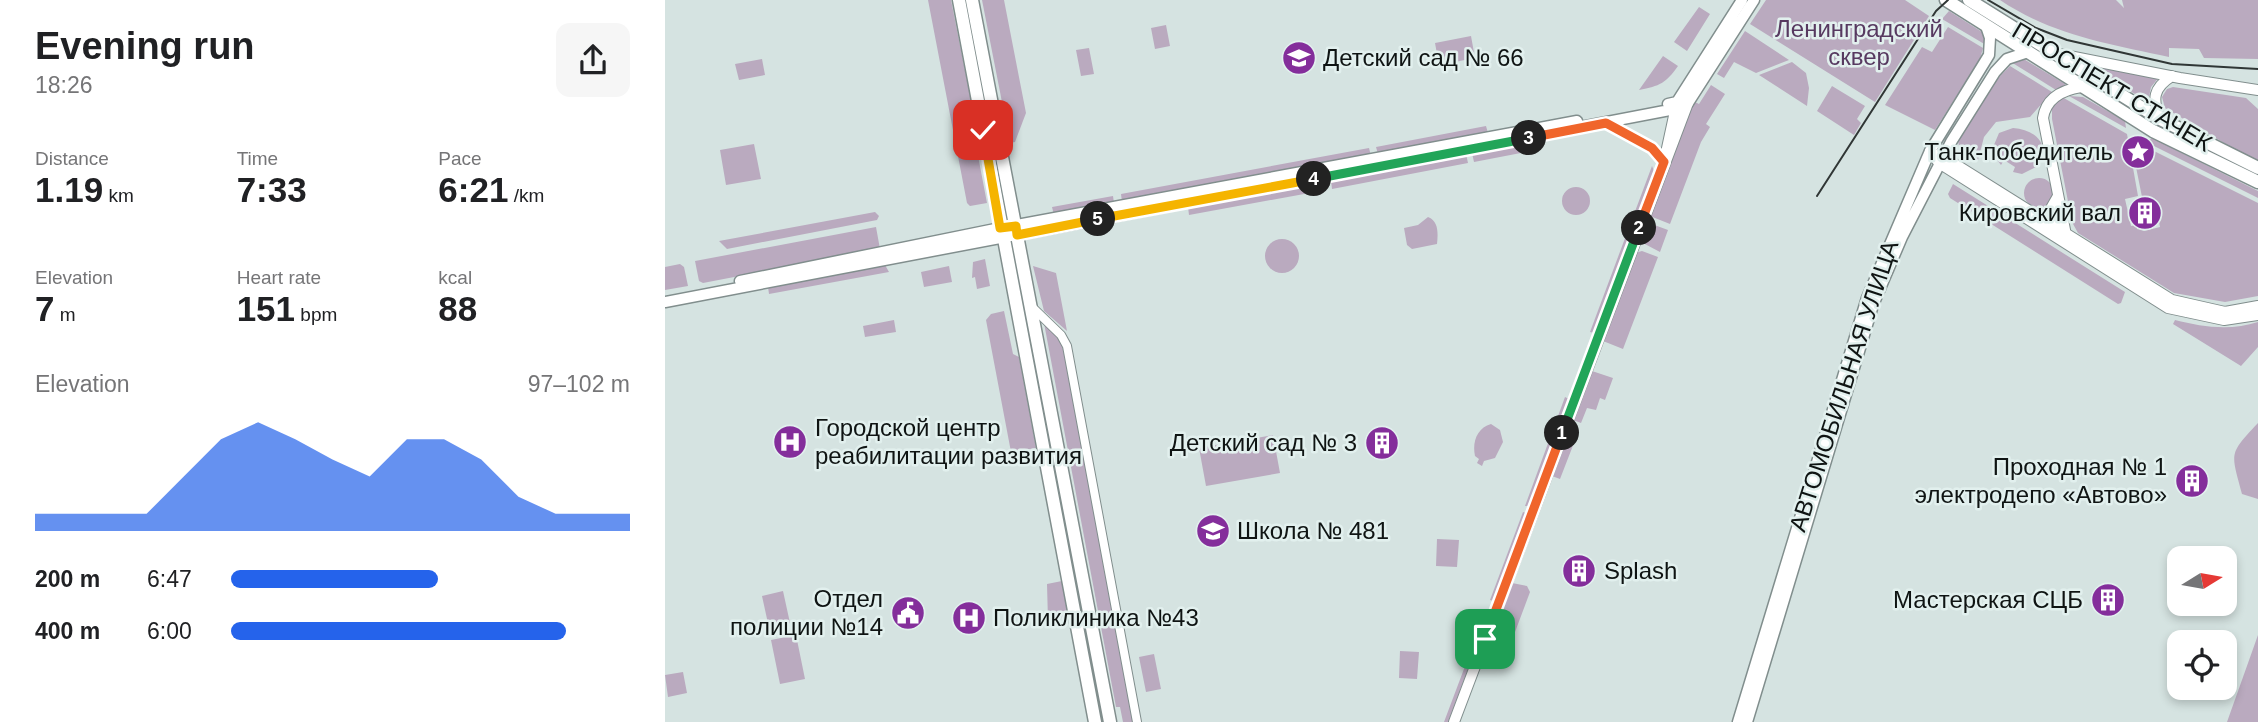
<!DOCTYPE html>
<meta charset="utf-8">
<style>
:root{--surface:#fff;--page:#f6f6f6;--text:#202124;--muted:#757577;--accent:#2563eb}
body{margin:0;font-family:Helvetica,sans-serif;background:var(--page);color:var(--text);height:100vh;display:flex;flex-direction:column;font-size:26px;white-space:nowrap}
*{box-sizing:border-box;margin:0}
p{font-size:23px;color:var(--muted)}
.icon{flex:none;width:38px;height:38px;fill:none;stroke:currentColor;stroke-width:2;stroke-linecap:round;stroke-linejoin:round}
.map{position:relative;flex:1;overflow:hidden}
.sheet{display:flex;flex-direction:column;background:var(--surface);width:665px}
.sheet>*{flex:none}
.needle{width:46px;rotate:79deg}
.tools{position:absolute;left:1502px;top:546px;display:grid;gap:14px}
.tools a{display:grid;place-items:center;width:70px;height:70px;border-radius:14px;background:var(--surface);box-shadow:0 4px 10px #0003;font-size:35px}
.pin{position:absolute;display:grid;place-items:center;width:60px;height:60px;color:#fff;margin:-30px;border-radius:14px;box-shadow:0 4px 10px #0006}
.km{position:absolute;width:35px;height:35px;margin:-18px;border-radius:50%;background:#222;color:#fff;font-size:19px;line-height:35px;text-align:center}
.round{display:grid;place-items:center;flex:none;width:74px;height:74px;border-radius:14px;background:var(--page)}
.overview{display:flex;align-items:center;justify-content:space-between;height:119px;padding:0 35px}
h1{font-size:38px;font-weight:700;line-height:52px}
.stats{display:grid;grid-template-columns:repeat(3,1fr);gap:10px;height:119px;padding:7px 35px}
.stats div{display:grid;align-content:center}
.stats b{font-size:35px;font-weight:700}
.stats small{font-size:19px;font-weight:400}
.stats p{font-size:19px}
.chart{height:196px;padding:14px 35px}
.chart p{display:flex;justify-content:space-between}
.chart svg{width:100%;height:126px;margin-top:7px;fill:var(--accent);opacity:.7}
ul{padding:0 35px;list-style:none;font-size:23px}
li{display:grid;grid-template-columns:112px 84px 1fr;align-items:center;height:52px}
li i{height:18px;border-radius:9px;background:var(--accent)}
main{display:flex;flex:1;min-height:0}
.map>svg:first-child{display:block}
.green{fill:#baaabf}
.lines{fill:none;stroke-linecap:round;stroke-linejoin:round}
.minor-casing{stroke:#818e8d;stroke-width:10}
.tertiary-casing{stroke:#818e8d;stroke-width:12}
.secondary-casing{stroke:#818e8d;stroke-width:13}
.primary-casing{stroke:#818e8d;stroke-width:15}
.minor{stroke:#fff;stroke-width:8}
.tertiary{stroke:#fff;stroke-width:10}
.secondary{stroke:#fff;stroke-width:10}
.primary{stroke:#fff;stroke-width:12}
.tram{stroke:#303635;stroke-width:2}
.split-1-casing{stroke:#fff;stroke-width:14}
.split-2-casing{stroke:#fff;stroke-width:14}
.split-3-casing{stroke:#fff;stroke-width:14}
.split-4-casing{stroke:#fff;stroke-width:14}
.split-5-casing{stroke:#fff;stroke-width:14}
.split-6-casing{stroke:#fff;stroke-width:14}
.split-1{stroke:#f0652b;stroke-width:9}
.split-2{stroke:#22a559;stroke-width:9}
.split-3{stroke:#f0652b;stroke-width:9}
.split-4{stroke:#22a559;stroke-width:9}
.split-5{stroke:#f5b400;stroke-width:9}
.split-6{stroke:#f5b400;stroke-width:9}
.labels{text-anchor:middle;stroke-width:5;stroke-linejoin:round;paint-order:stroke}
.park-label{font-size:24px;fill:#573960;stroke:#e2f0ee}
.poi-label{font-size:24px;fill:#0f1413;stroke:#e2f0ee;text-anchor:end}
.street-label{font-size:24px;fill:#0f1413;stroke:#e2f0ee}
</style>
<main>
<section class="sheet">
<div class="overview"><div><h1>Evening run</h1><p>18:26</p></div><a class="round"><svg class="icon" aria-label="share" viewBox="0 0 24 24"><path d="M12 15V3M7 8l5-5 5 5M5 13v7h14v-7"/></svg></a></div>
<div class="stats">
<div><p>Distance</p><b>1.19<small> km</small></b></div>
<div><p>Time</p><b>7:33</b></div>
<div><p>Pace</p><b>6:21<small> /km</small></b></div>
</div>
<div class="stats">
<div><p>Elevation</p><b>7<small> m</small></b></div>
<div><p>Heart rate</p><b>151<small> bpm</small></b></div>
<div><p>kcal</p><b>88</b></div>
</div>
<div class="chart"><p><span>Elevation</span>97–102 m</p>
<svg viewBox="0 0 160 44" preserveAspectRatio="none"><path d="M0 44V38L10 38L20 38L30 38L40 25L50 12L60 6L70 12L80 19L90 25L100 12L110 12L120 19L130 32L140 38L150 38L160 38V44z"/></svg>
</div>
<ul>
<li><b>200 m</b>6:47<i style="width:52%"></i></li>
<li><b>400 m</b>6:00<i style="width:84%"></i></li>
</ul>
</section>
<div class="map">
<svg width="1593" height="722" viewBox="0 0 1593 722">
<rect width="100%" height="100%" fill="#d5e3e1"/>
<path class="green" d="M263,0h23l26,131 -2,9 12,63 -17,3 -3,-3z
M317,0h22l22,113 -11,29 -5,1z
M1101,0h139l24,16 -54,86 -125,-78z
M1335,0h116l8,8 -2,-8h136v59l-54,-1 -5,-9 -30,-1v9c-60,-13 -117,-22 -169,-57z
M1034,7l11,7 -23,37 -13,-9z
M1284,11l33,21 4,13 -44,-26z
M501,25l4,21 -15,3 -4,-21z
M1283,27l35,21 -3,11 -45,71 -50,-25 37,-58 10,5z
M1080,31l44,29 -33,13 -22,-11 -10,16 -7,-4z
M806,36l4,22 -36,7 -4,-22z
M424,48l5,26 -13,2 -5,-26z
M998,56l15,10c-12,17 -18,20 -39,24z
M1357,58l43,26v2l-9,4 -45,-28z
M97,59l3,16 -26,5 -4,-16z
M1127,62l14,11 3,15 -2,18 -48,-31z
M1421,64l74,12 -9,11 -3,15z
M1345,66l42,26 -22,25 -34,5 -12,15 -6,23 -13,-9 -4,4 -3,-14 40,-63z
M1046,85l14,9 -19,30 4,3 -9,15 -31,82 -20,-8 39,-105 6,-9 4,2z
M1167,86l33,20 -8,13 4,4 -7,12 -37,-24z
M1508,87l73,11 12,11v54l-93,-55 -3,-11 5,-8z
M1404,96l14,1 42,24 1,7z
M1397,97l65,37 11,62 -13,3 6,27 5,-1 1,4 7,2 16,-4 -5,-25 -7,-6 -6,1 -6,-30 13,-3 -3,-17 112,56v93l-33,6 -51,-9 -96,-60 -6,-11 -20,-103v-12z
M821,126l2,7 -110,21 -2,-7z
M1348,128c23,2 38,16 25,38l-16,8 -9,-2 2,-5 -11,-7 -3,5 -10,-13 8,-19z
M1487,138l106,53v7l-112,-56z
M875,140l1,9 -67,13 -2,-9z
M89,144l7,35 -35,6 -6,-35z
M704,148l2,8 -249,46 -1,-8z
M801,154l2,9 -136,26 -1,-9z
M987,166l2,5 -60,162 -4,-1z
M1359 193a15 15 0 1 1 30 0a15 15 0 1 1-30 0Z
M659,181l2,9 -137,25 -1,-8z
M1288,184l172,108 -4,11 -3,1 -168,-106 -2,-4z
M897 201a14 14 0 1 1 28 0a14 14 0 1 1-28 0Z
M448,196l1,7 -60,12 -2,-8z
M210,212l4,4 -2,4 -150,29 -8,-8z
M763,217c11,4 10,17 9,27l-25,5 -5,-4 -3,-17 14,-3z
M984,223l19,7 -8,22 -19,-10z
M211,227l4,22 -177,34 -4,-2 -4,-20z
M600 256a17 17 0 1 1 34 0a17 17 0 1 1-34 0Z
M977,251l16,6 -35,92 -20,-8 32,-88z
M320,259l5,27 -13,3 -2,-12 -3,1 1,-16z
M15,264l4,3 4,19 -23,4v-23z
M220,265l4,7 -120,22 -1,-7z
M284,266l3,16 -28,5 -3,-15z
M368,266l23,7 11,58 -23,-20z
M339,311l9,43 6,3 17,91 -25,4 -25,-132 5,-6z
M229,320l2,12 -31,5 -2,-11z
M1510,320c27,7 56,11 83,2v25l-17,19 -68,-42z
M379,323l14,14 5,12 71,373h-11l-3,-15h-4z
M927,371l21,7 -8,22 -5,-2 -4,12 -9,-2 -6,15 -8,-3z
M900,397l4,2 -40,107h-4z
M1593,423v76l-16,-5c-11,-42 -14,-39 16,-71z
M826,424l9,6 3,12 -8,16 -11,3 -2,5 -5,-3 2,-4 -4,-3c-3,-14 2,-28 16,-32z
M905,427l9,3 -19,49 -8,-3z
M608,435l7,38 -74,13 -7,-38z
M858,512l3,1 -32,88 -4,-1z
M772,539l22,1 -2,27 -21,-1z
M397,581l7,34 -21,6 -1,-37z
M847,583l15,3 3,6 -18,48 -4,1 -15,-8z
M118,591l7,32 -21,5 -7,-32z
M814,629l3,3 -34,90h-4z
M131,635l9,44 -25,5 -9,-44z
M1593,635v87h-31z
M735,651l19,1 -2,27 -18,-1z
M489,654l7,35 -15,3 -7,-35z
M18,672l4,21 -19,4 -3,-22z"/>
<g class="lines">
<g class="minor-casing">
<path id="minor" d="M366,306l30,29 6,11 70,376"/>
</g>
<g class="tertiary-casing">
<path id="tertiary" d="M1394,54l121,24 78,12
M1495,119c-8,-20 -7,-31 12,-43
M941,123l46,25 12,14
M1265,151l9,12 229,145 56,12 34,-5
M1274,154l233,146 53,12 33,-6
M1373,216l12,-6 8,-14
M1401,235l-23,-117c3,-20 19,-28 38,-31
M789,722l234,-619 -11,-1 -13,60"/>
</g>
<g class="secondary-casing">
<path id="secondary" d="M1003,104l9,-2 65,-102
M75,281l260,-53 577,-107
M0,302l1010,-193 13,-6 66,-103
M1073,722l129,-424 63,-147 59,-96 1,-17 -4,-12
M1082,722l126,-417 29,-68 49,-95 44,-70 12,-13 21,-7"/>
</g>
<g class="primary-casing">
<path id="primary" d="M294,0l136,722
M307,0l138,722
M1281,0l207,131 105,51
M1304,0l191,119 98,49"/>
</g>
<use href="#minor" class="minor"/>
<use href="#tertiary" class="tertiary"/>
<use href="#secondary" class="secondary"/>
<use href="#primary" class="primary"/>
<path class="tram" d="M1323,0l48,28 31,12 105,24 86,5
M1152,196l119,-185 12,-11"/>
</g>
<g class="lines">
<g class="split-1-casing">
<path id="split-1" d="M820,639l77,-206"/>
</g>
<g class="split-2-casing">
<path id="split-2" d="M897,433l77,-205"/>
</g>
<g class="split-3-casing">
<path id="split-3" d="M864,138l77,-15 46,25 12,14 -25,66"/>
</g>
<g class="split-4-casing">
<path id="split-4" d="M649,179l215,-41"/>
</g>
<g class="split-5-casing">
<path id="split-5" d="M433,219l216,-40"/>
</g>
<g class="split-6-casing">
<path id="split-6" d="M318,130l17,98 16,-2 1,9 81,-16"/>
</g>
<use href="#split-1" class="split-1"/>
<use href="#split-2" class="split-2"/>
<use href="#split-3" class="split-3"/>
<use href="#split-4" class="split-4"/>
<use href="#split-5" class="split-5"/>
<use href="#split-6" class="split-6"/>
</g>
<defs>
<g id="school-disc" transform="scale(1.75)"><circle r="9.5" fill="#842e9b" stroke="#e2f0ee"/><path d="M0-5L7-2L0 1L-7-2ZM-4 1L0 2.5L4 1V4Q0 6-4 4Z" fill="#fff"/></g>
<g id="sight-disc" transform="scale(1.75)"><circle r="9.5" fill="#842e9b" stroke="#e2f0ee"/><path d="M0-6L1.8-2.2L6-1.7L2.9 1.2L3.7 5.4L0 3.3L-3.7 5.4L-2.9 1.2L-6-1.7L-1.8-2.2Z" fill="#fff"/></g>
<g id="building-disc" transform="scale(1.75)"><circle r="9.5" fill="#842e9b" stroke="#e2f0ee"/><path d="M-4-6H4V6H1V3H-1V6H-4ZM-2.5-4.3h1.7v1.8h-1.7ZM.8-4.3h1.7v1.8H.8ZM-2.5-1h1.7V.8h-1.7ZM.8-1h1.7V.8H.8Z" fill="#fff"/></g>
<g id="hospital-disc" transform="scale(1.75)"><circle r="9.5" fill="#842e9b" stroke="#e2f0ee"/><path d="M-5-5h3v3.5h4V-5h3V5h-3V1.5h-4V5h-3Z" fill="#fff"/></g>
<g id="civic-disc" transform="scale(1.75)"><circle r="9.5" fill="#842e9b" stroke="#e2f0ee"/><path d="M-.6-6.5H3V-4.5H.6V-3L4-1V1h2V6H-6V1h2V-1L-.6-3ZM-1.2 2.5V6h2.4V2.5Z" fill="#fff"/></g>
</defs>
<g fill-rule="evenodd">
<use href="#school-disc" x="634" y="58"/>
<use href="#sight-disc" x="1473" y="152"/>
<use href="#building-disc" x="1480" y="213"/>
<use href="#hospital-disc" x="125" y="442"/>
<use href="#building-disc" x="717" y="443"/>
<use href="#building-disc" x="1527" y="481"/>
<use href="#school-disc" x="548" y="531"/>
<use href="#building-disc" x="914" y="571"/>
<use href="#building-disc" x="1443" y="600"/>
<use href="#civic-disc" x="243" y="613"/>
<use href="#hospital-disc" x="304" y="618"/>
</g>
<g class="labels">
<g class="park-label">
<text x="1194" y="37">Ленинградский<tspan x="1194" dy="28">сквер</tspan></text>
</g>
<g class="poi-label">
<text x="658" y="66" text-anchor="start">Детский сад № 66</text>
<text x="1448" y="160">Танк-победитель</text>
<text x="1456" y="221">Кировский вал</text>
<text x="150" y="436" text-anchor="start">Городской центр<tspan x="150" dy="28">реабилитации развития</tspan></text>
<text x="692" y="451">Детский сад № 3</text>
<text x="1502" y="475">Проходная № 1<tspan x="1502" dy="28">электродепо «Автово»</tspan></text>
<text x="572" y="539" text-anchor="start">Школа № 481</text>
<text x="939" y="579" text-anchor="start">Splash</text>
<text x="218" y="607">Отдел<tspan x="218" dy="28">полиции №14</tspan></text>
<text x="1418" y="608">Мастерская СЦБ</text>
<text x="328" y="626" text-anchor="start">Поликлиника №43</text>
</g>
<g class="street-label">
<text transform="translate(1447 87) rotate(31)" y="8">ПРОСПЕКТ СТАЧЕК</text>
<text transform="translate(1179 386) rotate(-72)" y="8">АВТОМОБИЛЬНАЯ УЛИЦА</text>
</g>
</g>
</svg>
<div class="tools">
<a><svg class="needle" viewBox="-14 -14 28 28"><path d="M0-13l5 13h-10z" fill="#e53935"/><path d="M0 13l5-13h-10z" fill="#757577"/></svg></a>
<a><svg class="icon" aria-label="locate" viewBox="0 0 24 24"><circle cx="12" cy="12" r="6"/><path d="M12 2v4M12 18v4M2 12h4M18 12h4"/></svg></a>
</div>
<div class="pin" style="left:820px;top:639px;background:#1e9e55"><svg class="icon" aria-label="arrive" viewBox="0 0 24 24"><path d="M6 21V4h12l-3 4 3 4H6"/></svg></div>
<div class="pin" style="left:318px;top:130px;background:#d93025"><svg class="icon" aria-label="check" viewBox="0 0 24 24"><path d="M5 12l5 5 9-10"/></svg></div>
<b class="km" style="left:897px;top:433px">1</b>
<b class="km" style="left:974px;top:228px">2</b>
<b class="km" style="left:864px;top:138px">3</b>
<b class="km" style="left:649px;top:179px">4</b>
<b class="km" style="left:433px;top:219px">5</b>
</div>
</main>
